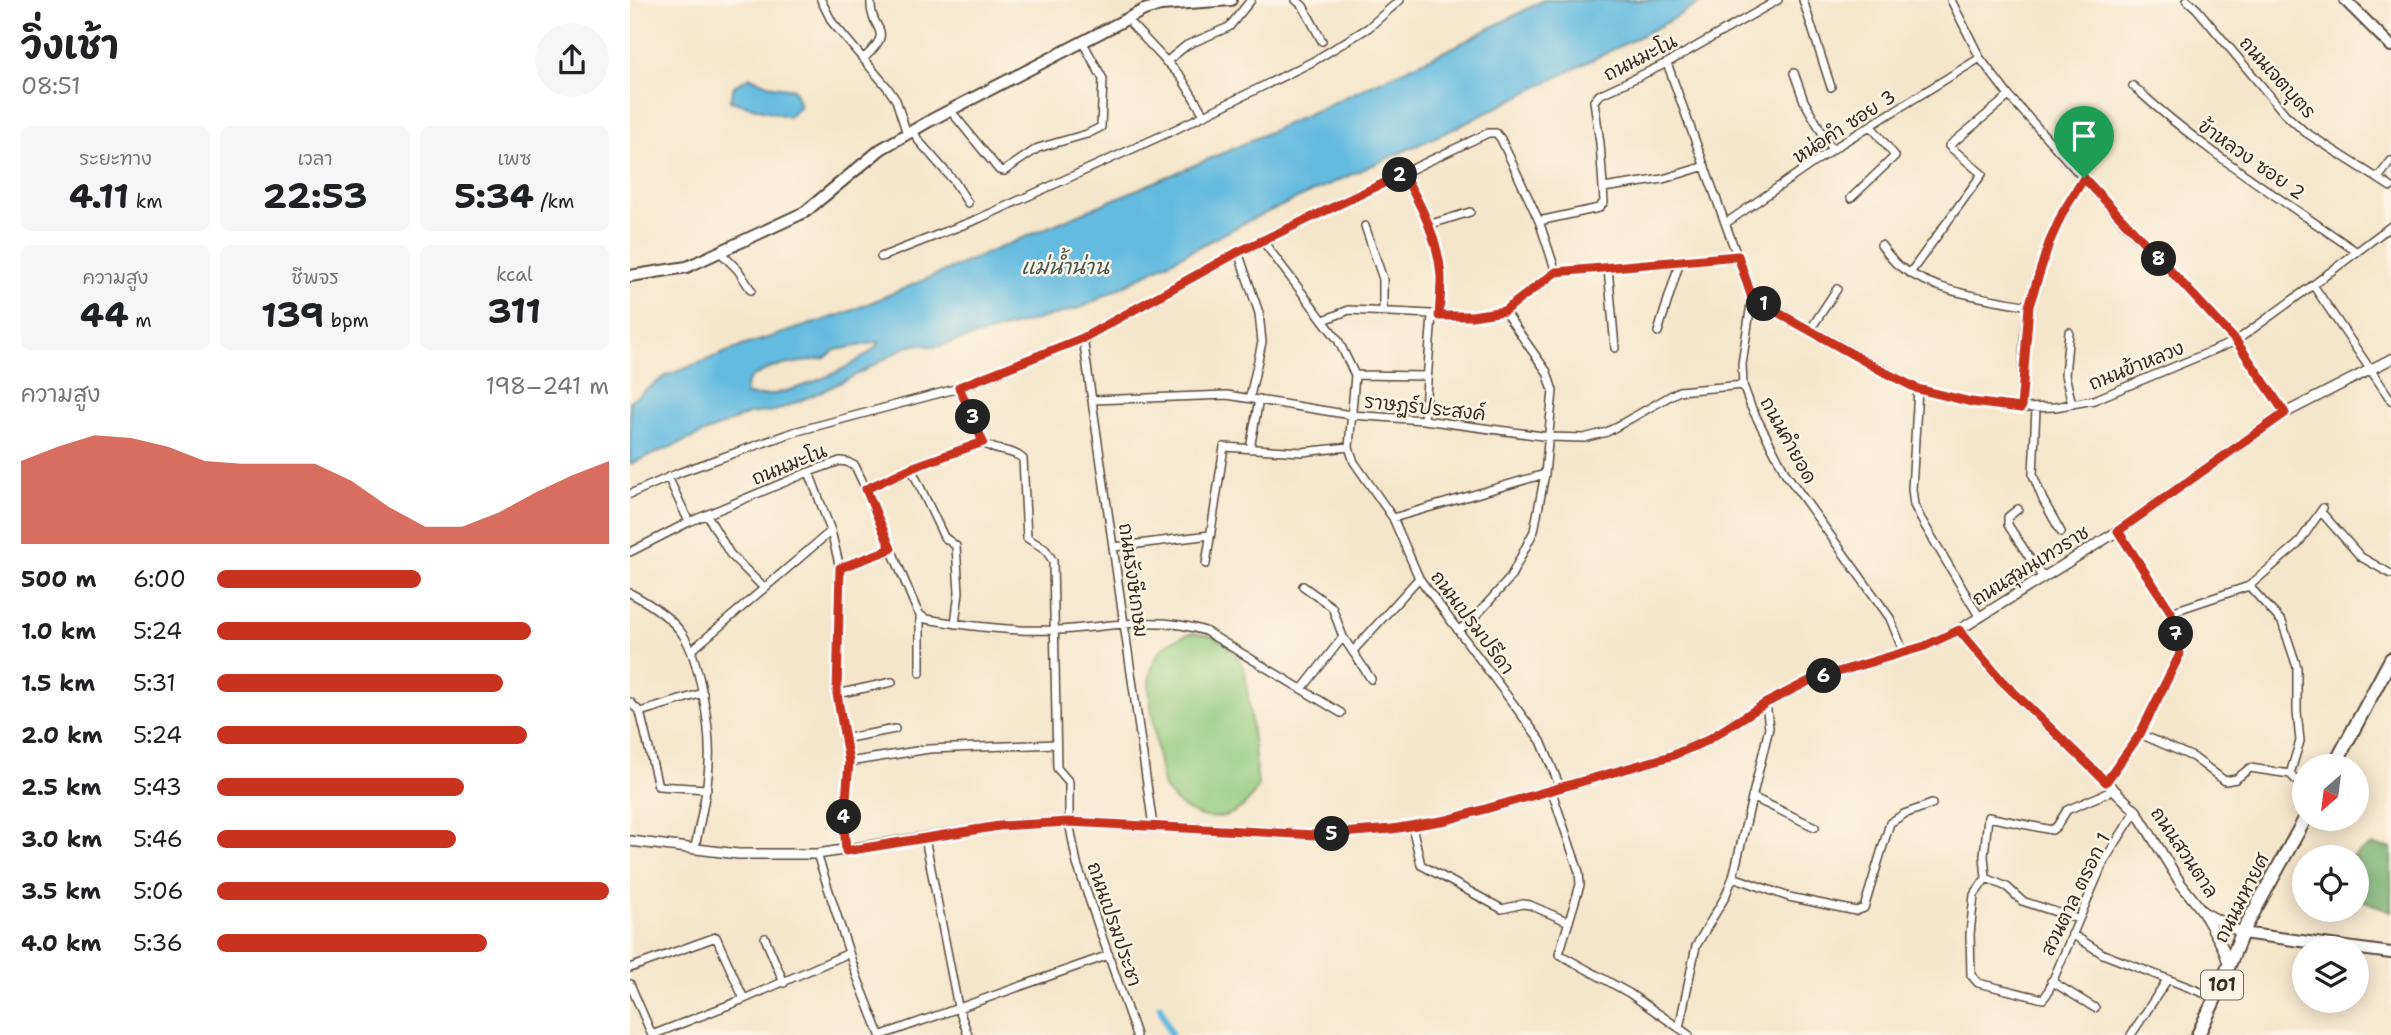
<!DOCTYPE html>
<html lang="th">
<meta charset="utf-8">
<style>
:root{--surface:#fff;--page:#f6f6f6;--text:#202124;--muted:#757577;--accent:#c8321e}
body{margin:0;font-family:"Shantell Sans","Playpen Sans Thai",sans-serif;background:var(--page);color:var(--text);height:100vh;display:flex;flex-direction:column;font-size:26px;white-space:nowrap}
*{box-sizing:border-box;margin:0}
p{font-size:23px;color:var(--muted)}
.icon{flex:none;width:38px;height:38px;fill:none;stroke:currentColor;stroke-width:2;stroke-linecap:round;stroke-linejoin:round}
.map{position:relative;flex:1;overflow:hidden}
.panel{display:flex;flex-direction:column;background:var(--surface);width:630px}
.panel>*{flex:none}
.needle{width:46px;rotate:208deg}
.buttons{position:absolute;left:1662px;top:754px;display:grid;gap:14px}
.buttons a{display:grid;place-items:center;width:77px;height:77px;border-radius:50%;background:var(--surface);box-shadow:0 4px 18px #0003;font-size:35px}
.pin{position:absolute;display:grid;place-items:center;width:60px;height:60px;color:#fff;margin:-72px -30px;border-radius:50% 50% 50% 0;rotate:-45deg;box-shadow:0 0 7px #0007}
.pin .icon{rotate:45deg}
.km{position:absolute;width:35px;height:35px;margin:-18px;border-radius:50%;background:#222;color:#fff;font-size:19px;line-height:35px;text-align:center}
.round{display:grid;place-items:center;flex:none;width:74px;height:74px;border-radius:37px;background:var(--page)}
.head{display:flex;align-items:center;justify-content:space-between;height:119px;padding:0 21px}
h1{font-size:38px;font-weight:700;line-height:52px}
.figures{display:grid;grid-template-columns:repeat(3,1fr);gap:10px;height:119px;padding:7px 21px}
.figures div{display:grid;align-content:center;border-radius:10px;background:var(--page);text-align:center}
.figures b{font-size:35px;font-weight:700}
.figures small{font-size:19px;font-weight:400}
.figures p{font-size:19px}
.chart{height:196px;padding:14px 21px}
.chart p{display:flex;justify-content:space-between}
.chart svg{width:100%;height:126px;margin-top:7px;fill:var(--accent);opacity:.7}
ul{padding:0 21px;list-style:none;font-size:23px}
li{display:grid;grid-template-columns:112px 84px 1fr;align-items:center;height:52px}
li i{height:18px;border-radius:9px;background:var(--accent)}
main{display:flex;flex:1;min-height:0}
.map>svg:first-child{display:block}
.green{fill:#92cb7f;stroke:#667a4e;stroke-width:2}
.forest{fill:#75af6e;stroke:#586c46;stroke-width:2}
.water{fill:#63bbe0;stroke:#4f727f;stroke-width:2;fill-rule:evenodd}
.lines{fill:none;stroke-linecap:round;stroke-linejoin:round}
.canal{stroke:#63bbe0;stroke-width:7}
.minor-casing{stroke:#574638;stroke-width:10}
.tertiary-casing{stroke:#574638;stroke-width:12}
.secondary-casing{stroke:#574638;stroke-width:14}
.primary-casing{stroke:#574638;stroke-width:16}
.minor{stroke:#fff;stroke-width:7}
.tertiary{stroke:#fff;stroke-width:9}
.secondary{stroke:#fff;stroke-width:10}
.primary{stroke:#fff;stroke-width:12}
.route-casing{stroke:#fff;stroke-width:14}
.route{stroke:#c8321e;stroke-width:9}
.labels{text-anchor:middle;stroke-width:5;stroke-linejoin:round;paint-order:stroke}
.shield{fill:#fcf5e5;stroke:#75675a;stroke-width:2}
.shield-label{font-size:18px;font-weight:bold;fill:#3b2a1e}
.street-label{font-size:19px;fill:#3b2a1e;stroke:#fcf5e5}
.water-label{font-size:21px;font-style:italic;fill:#475658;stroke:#fcf5e5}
</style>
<main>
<section class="panel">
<div class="head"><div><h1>วิ่งเช้า</h1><p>08:51</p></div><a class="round"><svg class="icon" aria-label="share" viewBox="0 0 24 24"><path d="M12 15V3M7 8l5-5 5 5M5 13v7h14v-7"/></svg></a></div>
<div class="figures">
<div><p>ระยะทาง</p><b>4.11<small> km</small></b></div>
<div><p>เวลา</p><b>22:53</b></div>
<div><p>เพซ</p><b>5:34<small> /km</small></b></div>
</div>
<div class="figures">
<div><p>ความสูง</p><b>44<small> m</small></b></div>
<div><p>ชีพจร</p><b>139<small> bpm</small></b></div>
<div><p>kcal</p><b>311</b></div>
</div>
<div class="chart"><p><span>ความสูง</span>198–241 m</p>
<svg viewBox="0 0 160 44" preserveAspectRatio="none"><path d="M0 44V15L10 10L20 6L30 7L40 10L50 15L60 16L70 16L80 16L90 22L100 31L110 38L120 38L130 33L140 26L150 20L160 15V44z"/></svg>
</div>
<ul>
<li><b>500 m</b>6:00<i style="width:52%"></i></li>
<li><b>1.0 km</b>5:24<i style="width:80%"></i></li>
<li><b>1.5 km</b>5:31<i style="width:73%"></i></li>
<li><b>2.0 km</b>5:24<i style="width:79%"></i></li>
<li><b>2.5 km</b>5:43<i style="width:63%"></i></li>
<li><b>3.0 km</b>5:46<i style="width:61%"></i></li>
<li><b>3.5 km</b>5:06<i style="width:100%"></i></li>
<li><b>4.0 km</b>5:36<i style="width:69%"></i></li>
</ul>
</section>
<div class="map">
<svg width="1761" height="1035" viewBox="0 0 1761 1035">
<rect width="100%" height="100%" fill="#fcf5e5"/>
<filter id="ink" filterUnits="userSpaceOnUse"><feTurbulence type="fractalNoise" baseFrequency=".0143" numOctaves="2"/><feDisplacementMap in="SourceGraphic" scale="14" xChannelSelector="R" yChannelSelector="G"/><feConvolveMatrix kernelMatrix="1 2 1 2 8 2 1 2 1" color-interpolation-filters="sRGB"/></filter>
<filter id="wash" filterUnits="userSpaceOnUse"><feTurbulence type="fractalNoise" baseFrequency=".00686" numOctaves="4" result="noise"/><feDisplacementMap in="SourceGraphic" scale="28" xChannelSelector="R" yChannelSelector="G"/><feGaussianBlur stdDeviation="1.57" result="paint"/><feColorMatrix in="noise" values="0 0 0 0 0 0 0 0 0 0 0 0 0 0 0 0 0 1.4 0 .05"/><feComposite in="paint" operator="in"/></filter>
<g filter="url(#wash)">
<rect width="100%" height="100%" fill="#f5e6cb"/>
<path class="green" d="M562,633l20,3 20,12 13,22 13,115c-19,44 -68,41 -93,4 -5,-8 -16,-94 -16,-107 1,-7 4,-20 8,-26 7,-14 21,-18 35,-23z"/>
<path class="forest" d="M1742,845l19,3v63l-34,-13v-40l-6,-1z"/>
<path class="water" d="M914,0h161l-45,26 -200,100 -208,93 -169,88 -147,40 -16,-3 -14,3 -46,26 -39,19 -46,19 -26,3 -119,50v-63l36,-25 76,-30 104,-33 384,-163 226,-104zM250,342c-15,23 -109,63 -135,52l2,-11 5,-6 20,-10 53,-9 10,-8z
M120,77l23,9 21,3 6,17 -11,11 -59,-16 4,-15z"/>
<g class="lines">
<path class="canal" d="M530,1006l11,29"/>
</g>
</g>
<g filter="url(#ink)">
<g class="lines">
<g class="minor-casing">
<path id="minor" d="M191,0l11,22 55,65 9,13 11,34
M666,0l7,6 19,35
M1173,0l28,87
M1321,0l29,58 29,38 112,124 115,121 49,72
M1557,0l10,9 88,105 20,18 86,55
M502,25l49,52 23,38
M233,59c35,-32 6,-26 8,-59
M536,62l21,-17 42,-18 22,-27
M1037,63l85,234 -10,67 1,21 8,22 35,67 104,144 13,33
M1164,73l10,28 28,49
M1503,86c68,63 148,113 224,166
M320,110l49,60 5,1 34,-23 49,-14 14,-7 2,-48 -21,-38
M283,130l5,10 36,41 14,22
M773,174c18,30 36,67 38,103 0,13 -2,26 -2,39
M1748,178l13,-17
M973,188l60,-9 42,-13
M1221,198l44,-42 -24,-30
M909,221l60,-13 5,-6 -4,-59 -6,-42 5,-6 68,-32 111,-63
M1096,223l113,-78 141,-87
M798,225l42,-13
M735,226l18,53v31
M632,240l226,-107h8l5,6 38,82 17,51
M1251,245c5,7 11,15 18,21 37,27 87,32 130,40
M90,252l18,18 13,20
M608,252l21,61 3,29 -12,55
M251,257l97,-38 196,-89 138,-68 56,-34 32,-28
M978,268l7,80
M1280,273l72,-99 -33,-28 60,-50
M1683,285l78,115
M1122,297l166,92 53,13 50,6 34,-1 39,-7 142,-59 77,-56 78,-59
M694,320l25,-10 123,6 32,-5 52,-39 182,-16
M1180,330l27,-41
M1028,332l22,-71
M1439,332l-4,43 7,29
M453,338l70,488
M725,375l72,1
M329,388l24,54c11,11 29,6 40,17l4,79 18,11 8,12 4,207 12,14v40l8,42 59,171
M1288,389l-6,100 2,16 7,14 59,99
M463,400l134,-5 124,20 73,5 126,17 34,1 23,-6 72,-41 64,-6
M1391,408c2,-34 1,-69 8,-102 10,-46 30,-88 55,-128
M1406,408l-3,67 10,25 18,32
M794,420l8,-104
M620,449l9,-50
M281,468l33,69 12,9 3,46 -4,32
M179,472l22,59 9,37 -3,126 12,68 -5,63 2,26
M38,477l21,45
M236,489l45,-21 72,-26
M0,494l51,-22 113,-40 165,-44 124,-50 179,-98 76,100 17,35 -6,72 5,15 39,56 26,60 122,163 19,46
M1388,509l-10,8v8l35,53
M1691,512l40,45 30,17
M77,515l23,39 33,33
M763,518l152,-44
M1488,531l53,81
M484,547l96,-12
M0,552l59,-30 120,-50 31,-11 7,1 8,4 11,23 50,119 4,7 6,4c42,7 86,13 129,11 51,-2 100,-16 150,1l136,82
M576,564l18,-117 78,5 47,-5
M210,568l52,-19
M673,586l29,21 11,30 28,42
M1619,586l33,36 15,45v45l3,29 -10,33 15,15
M0,593c19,10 38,22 51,39 19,25 30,99 28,131 -1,28 -9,57 -14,85
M829,630l16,-13 35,-39 24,-47 11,-57 8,-83 -6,-19 -43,-61
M62,650l139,-119
M723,651l66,-73
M290,673v-58
M672,689l41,-52
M207,694l55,-12
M0,702l10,10 18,74 49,3
M10,712l63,-19
M1510,734l53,23 32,24 11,-2 14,-11 40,6
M213,739l52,-10
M219,762l80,-13 127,-5
M1476,782l34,-48 41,-80 -10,-42 78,-26 49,-42 25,-36
M921,789l28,83 1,13 -21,69 70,39 60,42
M1484,790l-47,20 -10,16 -5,4 -64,-13 -4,39 2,22 -12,17 -4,39 1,41 7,8 65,16 4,-5 57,-133 32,-50
M1122,797l63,30
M782,826l9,39 81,44 21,-5 7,1 39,17
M295,838l33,169 10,28
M187,854l39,120 24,61
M1103,877l56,20 67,14 8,-3 26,-85 14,-9 28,-10
M1356,878l21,9 15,14 56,18
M1442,934l31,20 113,44
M135,938l19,45
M0,968l86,-31 28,62
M1421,981l44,27
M0,984l22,51
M1049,1028l17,-82 29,-49 8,-20 36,-149 -3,-25
M22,1035l92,-36 105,-46
M252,1035l227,-80
M1501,1035l36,-55"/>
</g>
<g class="tertiary-casing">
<path id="tertiary" d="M1329,630l42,50 135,131 45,73 22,28 39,21
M0,841l108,13h79l182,-28 70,-4 247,13 76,-6 55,-9 224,-64 35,-15 60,-38 45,-23 114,-34 34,-16 159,-99 167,-118 106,-54
M1574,914l19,34 6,18"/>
</g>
<g class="secondary-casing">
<path id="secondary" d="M1715,0l46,46
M0,276l57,-9 118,-55 76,-63 52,-30 211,-109 17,-5 70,-5
M1612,933l149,20"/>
</g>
<g class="primary-casing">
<path id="primary" d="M1704,766l57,-107
M1568,1035l21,-45 23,-57 63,-114"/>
</g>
<use href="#minor" class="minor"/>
<use href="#tertiary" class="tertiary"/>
<use href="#secondary" class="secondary"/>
<use href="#primary" class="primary"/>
</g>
</g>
<g class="lines" filter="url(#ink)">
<g class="route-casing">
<path id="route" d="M773,174c18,30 36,67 38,103 0,13 -1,26 -2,39h33l32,-5 52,-39 182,-16 14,42 134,75 32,16 53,13 50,6 8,-102 20,-63 14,-31 21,-34 152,163 49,72 -167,118 53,81 9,42 -40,80 -34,48 -105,-102 -42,-50 -34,16 -114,34 -45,23 -60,38 -35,15 -224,64 -55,9 -76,6 -247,-13 -70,4 -153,25 -2,-26 5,-63 -12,-68 3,-126 51,-19 -25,-60 45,-21 72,-26 -24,-55 124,-49 155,-86z"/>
</g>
<use href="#route" class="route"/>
</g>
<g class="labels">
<rect class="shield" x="1571" y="970.5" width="42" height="29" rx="5"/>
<g class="shield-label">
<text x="1592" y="991">101</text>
</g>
<g class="street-label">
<text transform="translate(1010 57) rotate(-27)" y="7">ถนนมะโน</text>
<text transform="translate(1648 77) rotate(48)" y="7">ถนนเจตบุตร</text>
<text transform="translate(1214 126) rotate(-33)" y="7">หน่อคำ ซอย 3</text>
<text transform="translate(1622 159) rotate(35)" y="7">ข้าหลวง ซอย 2</text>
<text transform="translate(1506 365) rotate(-22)" y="7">ถนนข้าหลวง</text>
<text transform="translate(795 407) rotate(6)" y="7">ราษฎร์ประสงค์</text>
<text transform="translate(1159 440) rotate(61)" y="7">ถนนคำยอด</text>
<text transform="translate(159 464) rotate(-22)" y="7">ถนนมะโน</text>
<text transform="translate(1400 565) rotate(-32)" y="7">ถนนสุมนเทวราช</text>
<text transform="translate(504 580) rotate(82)" y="7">ถนนรังษีเกษม</text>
<text transform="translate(843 622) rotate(53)" y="7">ถนนเปรมปรีดา</text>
<text transform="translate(1555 852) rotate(56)" y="7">ถนนสวนตาล</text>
<text transform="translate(1445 894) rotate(-64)" y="7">สวนตาล ตรอก 1</text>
<text transform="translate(1611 898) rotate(-63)" y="7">ถนนมหายศ</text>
<text transform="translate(485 924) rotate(71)" y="7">ถนนเปรมประชา</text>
</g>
<g class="water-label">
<text x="435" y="274">แม่น้ำน่าน</text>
</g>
</g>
</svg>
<div class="buttons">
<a><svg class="needle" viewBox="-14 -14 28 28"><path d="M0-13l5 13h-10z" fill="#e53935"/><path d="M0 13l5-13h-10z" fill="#757577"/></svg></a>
<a><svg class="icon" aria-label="locate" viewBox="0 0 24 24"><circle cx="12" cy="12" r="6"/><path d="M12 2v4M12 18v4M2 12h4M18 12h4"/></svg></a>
<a><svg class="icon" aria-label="layers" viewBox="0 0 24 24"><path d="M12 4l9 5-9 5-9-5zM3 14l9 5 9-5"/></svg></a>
</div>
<div class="pin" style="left:1454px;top:178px;background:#1e9e55"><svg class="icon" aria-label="arrive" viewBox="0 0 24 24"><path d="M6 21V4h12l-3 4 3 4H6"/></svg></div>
<b class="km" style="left:1134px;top:304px">1</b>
<b class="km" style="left:770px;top:175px">2</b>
<b class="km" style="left:343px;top:417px">3</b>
<b class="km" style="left:214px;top:817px">4</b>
<b class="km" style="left:702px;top:834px">5</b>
<b class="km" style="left:1194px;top:676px">6</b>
<b class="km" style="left:1546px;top:634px">7</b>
<b class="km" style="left:1529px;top:259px">8</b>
</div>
</main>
